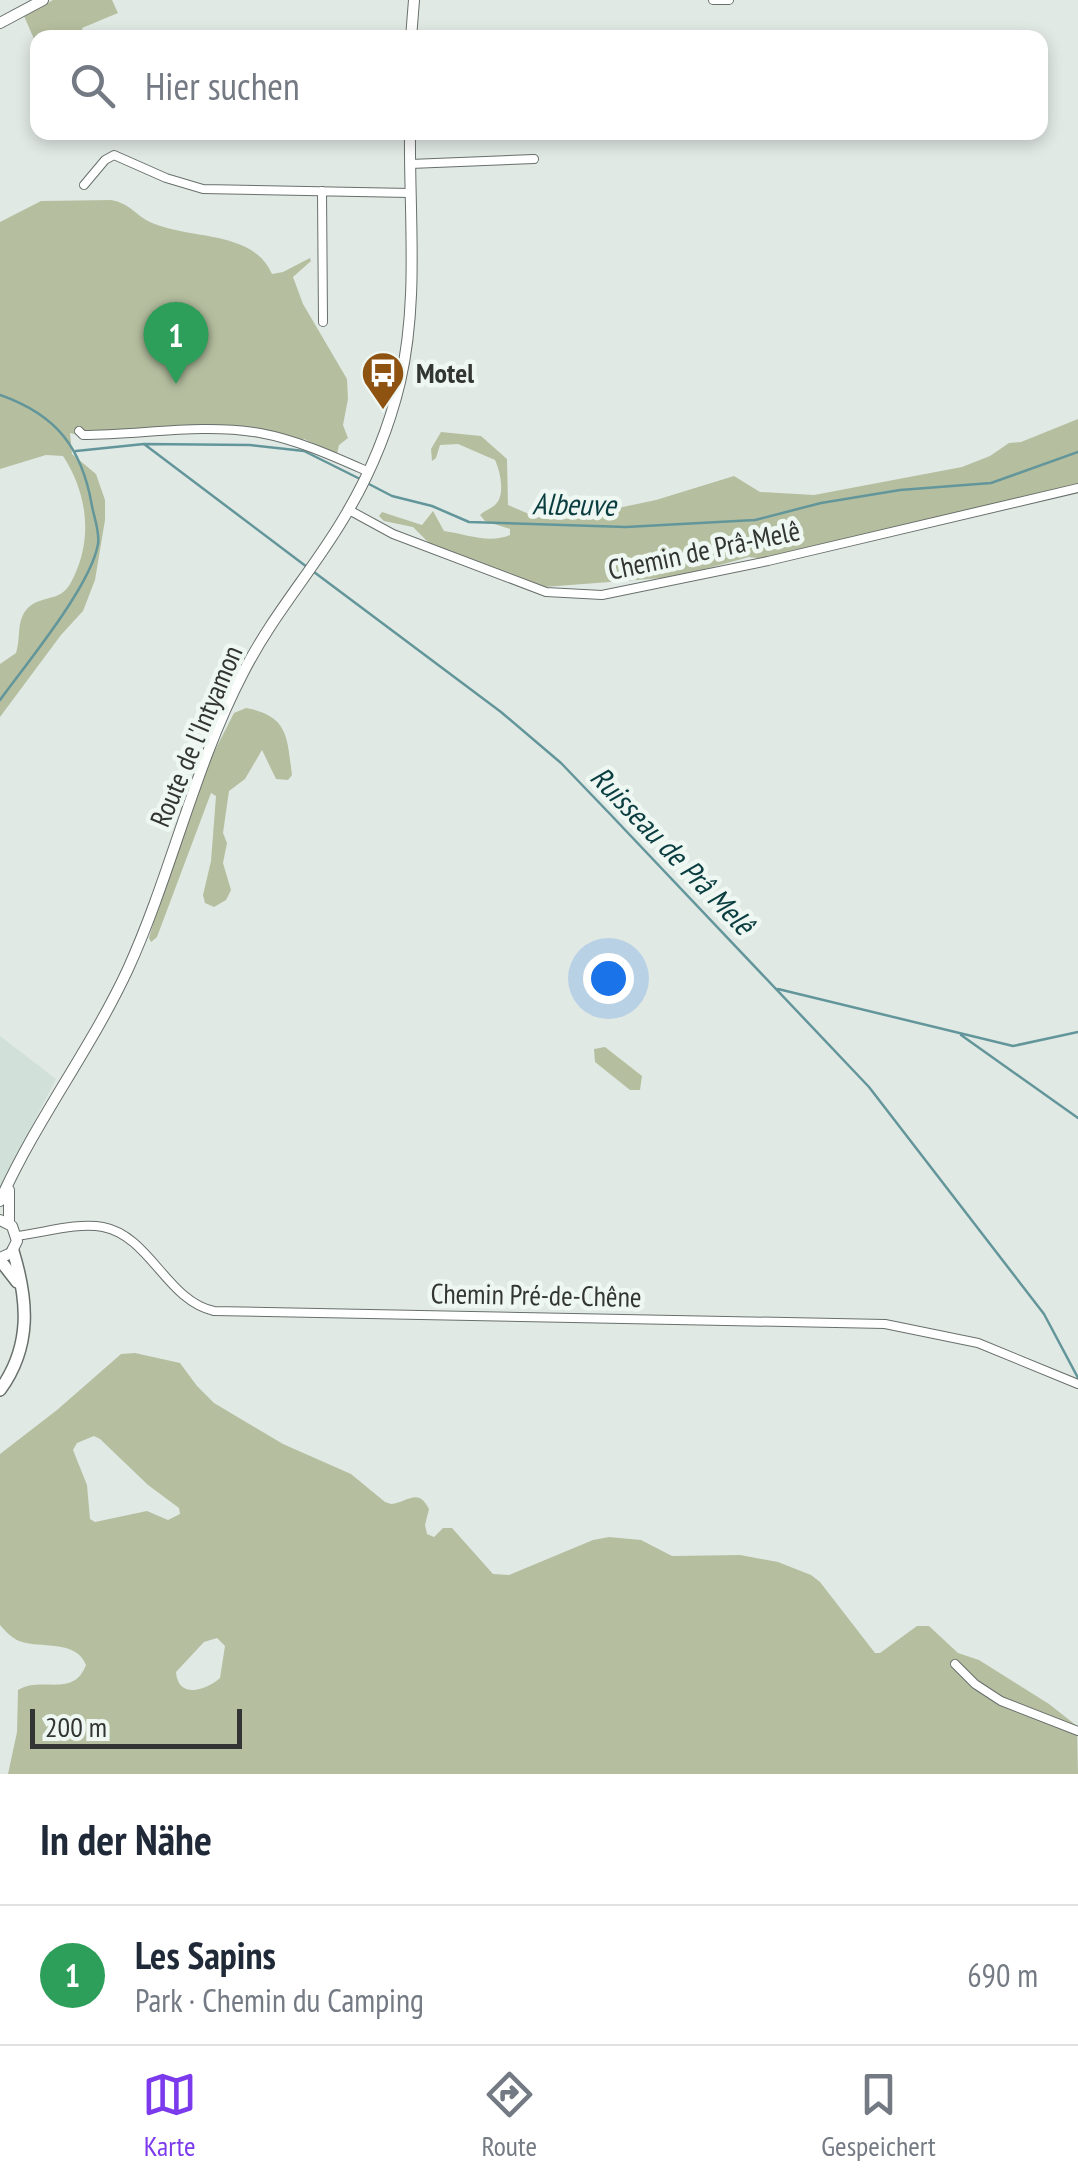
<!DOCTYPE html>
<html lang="de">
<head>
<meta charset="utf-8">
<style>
	body { margin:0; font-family:"PT Sans Narrow",sans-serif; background:#f2f2f3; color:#1f2937 }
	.scale { position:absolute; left:30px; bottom:25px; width:212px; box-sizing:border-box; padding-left:10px; border:5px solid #323533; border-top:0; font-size:28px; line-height:35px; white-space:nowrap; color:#323533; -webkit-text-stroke:8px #eef7f2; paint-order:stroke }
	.you { position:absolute; left:608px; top:978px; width:35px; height:35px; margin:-25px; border:8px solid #fff; border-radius:50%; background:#1a73e8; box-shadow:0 0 0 15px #1a73e833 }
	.badge { display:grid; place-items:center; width:65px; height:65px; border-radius:50%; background:#7c3aed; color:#fff; font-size:32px; font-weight:700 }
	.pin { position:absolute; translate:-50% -82px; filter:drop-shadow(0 2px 5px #0008) }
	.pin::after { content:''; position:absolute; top:52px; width:35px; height:30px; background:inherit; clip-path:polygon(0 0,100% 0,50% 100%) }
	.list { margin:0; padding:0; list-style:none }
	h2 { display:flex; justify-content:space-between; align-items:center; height:130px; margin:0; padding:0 40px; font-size:42px }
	h2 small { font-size:32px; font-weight:400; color:#747a83 }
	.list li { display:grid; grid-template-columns:65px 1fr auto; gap:30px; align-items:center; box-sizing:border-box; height:140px; padding:0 40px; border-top:2px solid #e0e1e3 }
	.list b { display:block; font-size:38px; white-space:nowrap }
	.list p { margin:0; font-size:32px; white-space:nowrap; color:#747a83 }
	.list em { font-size:32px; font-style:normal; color:#747a83 }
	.icon { flex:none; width:55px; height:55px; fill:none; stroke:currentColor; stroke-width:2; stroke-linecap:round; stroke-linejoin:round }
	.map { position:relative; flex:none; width:1078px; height:1774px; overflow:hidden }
	.search { position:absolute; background:#fff; box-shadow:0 5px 15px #0003; left:30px; right:30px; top:30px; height:110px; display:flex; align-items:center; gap:25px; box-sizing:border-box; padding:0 35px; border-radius:20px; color:#747a83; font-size:38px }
	.sheet { height:270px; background:#fff }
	nav { display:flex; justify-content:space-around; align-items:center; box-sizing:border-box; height:140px; border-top:2px solid #e0e1e3; background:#fff; font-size:28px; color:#747a83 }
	nav a { display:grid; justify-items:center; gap:5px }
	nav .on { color:#7c3aed }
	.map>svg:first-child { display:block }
	.built { fill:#d1e0d8 }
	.green { fill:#b5bf9f; fill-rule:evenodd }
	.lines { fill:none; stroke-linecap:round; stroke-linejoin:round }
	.stream { stroke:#63969a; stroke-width:2.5 }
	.minor-casing { stroke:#68706c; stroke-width:10 }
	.major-casing { stroke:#68706c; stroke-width:12 }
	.highway-casing { stroke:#68706c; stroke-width:14 }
	.minor { stroke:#fff; stroke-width:8 }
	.major { stroke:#fff; stroke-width:10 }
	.highway { stroke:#fff; stroke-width:11 }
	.labels { text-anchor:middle; stroke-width:9; stroke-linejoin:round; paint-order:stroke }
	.poi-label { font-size:28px; font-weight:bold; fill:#323533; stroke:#eef7f2; text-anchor:start }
	.street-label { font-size:28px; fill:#323533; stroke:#eef7f2 }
	.water-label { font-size:30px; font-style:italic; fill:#0a3d40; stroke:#eef7f2 }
</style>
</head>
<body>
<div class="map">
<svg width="1078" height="1774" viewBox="0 0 1078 1774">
	<rect width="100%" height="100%" fill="#e1e9e5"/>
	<path class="built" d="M0,1036l56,43 -56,108z"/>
	<path class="green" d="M53,0h59l6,13 -36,15 2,9 -46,1 -1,8 -13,-30z
		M111,200c19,3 25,16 41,23 40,17 101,7 120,51l11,-2 27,-14 1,3 -18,16 10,27 44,75 1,20 -5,26 5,13 -9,7 -2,9 -33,-15 -8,6c-41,-9 -82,-15 -124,-14 -35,1 -68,12 -102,2l2,21 24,20 9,26v20l-10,60 -12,31 -22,24 -61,82v-53l16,-11c5,-14 0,-32 11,-44 10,-11 24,-9 35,-16 6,-4 10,-12 13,-19 18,-39 11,-83 -12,-118l-17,-1 -46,14v-247l41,-21z
		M1078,419v71l-50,5 -243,66 -36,-4 -73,20 -132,10 -113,-42 -18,-18 -29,-6 -5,-5 3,-4 40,13 11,-14 11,20c22,3 45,13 66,4v-6l-25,-8 -5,-6c4,-4 10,-6 15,-10 11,-10 5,-34 0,-45l-37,-16 -18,1 -4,13 -4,3 -1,-12 10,-17 40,4 26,23 1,46 28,12 25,3 95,-20 78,-24 26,16 54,3 148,-28 28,-11 19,-13 12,-1z
		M246,708c43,8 41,30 46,67l-4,5 -12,-1 -14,-29 -17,29 -16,12 -6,42 4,10 -4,20 8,27 -5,10 -12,7 -9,-4 -2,-8 8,-34 5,-65 -5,-3 -54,144 -6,5 -2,-4 6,-21 55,-157 24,-47z
		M605,1047l37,29 -2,14h-10l-35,-28 -1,-13z
		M135,1353l45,10 17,23 17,17 69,41 68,30 34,28 6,2c17,-2 27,-17 38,5l-4,16 2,9 7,3 9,-9h9l41,46 16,1 84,-35 16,-3 32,3 31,16 68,-1 38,7 33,13 9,7 55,71h5l37,-27h12l29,27 21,7 70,44 28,22 1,48h-1070l9,-42 1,-42c23,-15 55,9 68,-25 -10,-26 -46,-16 -67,-24 -7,-3 -14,-10 -19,-16v-171l57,-44 64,-56zM94,1436l6,3 48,46 31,23 1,6 -12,6 -21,-9 -52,11 -5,-3 -3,-34 -14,-35 4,-7zM217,1638l8,8 -5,32c-15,13 -42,21 -44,-6l28,-30z"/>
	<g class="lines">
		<path class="stream" d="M0,395c57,20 82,53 92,111 2,11 8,27 6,38 -7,42 -72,120 -98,156
			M144,444l163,123
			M76,451l68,-7 106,1 54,6 56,28
			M367,483l25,13 40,10 37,16 157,5 129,-7 66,-17 79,-13 91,-7 87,-31
			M314,572l187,140 60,51 49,51 259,273 175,227 34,64
			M778,989l235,57 65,-14
			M961,1035l117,83"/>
		<g class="minor-casing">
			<path id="minor" d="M713,0h16
				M410,164l124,-5
				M84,185l21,-25 9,-5 52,23 37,11 207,4
				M322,191l1,131
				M79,431l4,4c59,0 118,-12 177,-2 38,7 75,24 109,39
				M349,510l44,24 153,58 56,3 166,-34 310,-73
				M17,1236c26,-3 60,-14 86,-9 47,9 64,74 111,84l671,13 93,19 100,41
				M955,1664l20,20 26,17 77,30"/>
		</g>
		<g class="major-casing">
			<path id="major" d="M0,23l43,-23
				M411,38l3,-38
				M9,1190v34
				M0,1201c36,-81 91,-152 128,-232 44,-97 66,-202 115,-296 29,-57 67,-99 99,-152 27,-44 46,-89 58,-139 19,-81 9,-168 10,-250
				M0,1220l12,6 5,15 -6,12 -11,5"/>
		</g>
		<g class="highway-casing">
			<path id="highway" d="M0,1260l17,22
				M0,1390c32,-44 28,-90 13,-139"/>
		</g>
		<use href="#minor" class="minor"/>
		<use href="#major" class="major"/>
		<use href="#highway" class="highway"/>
	</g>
	<defs>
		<g id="bus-pin" transform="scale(2.25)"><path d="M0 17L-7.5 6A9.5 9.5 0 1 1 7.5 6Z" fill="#8e5211" stroke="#eef7f2"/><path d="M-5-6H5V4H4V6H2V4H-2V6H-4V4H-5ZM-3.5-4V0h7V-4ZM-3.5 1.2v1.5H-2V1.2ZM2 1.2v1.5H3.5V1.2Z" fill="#fff"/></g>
	</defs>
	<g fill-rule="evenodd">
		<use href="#bus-pin" x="383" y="373"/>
	</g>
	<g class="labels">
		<g class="poi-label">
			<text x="416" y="383">Motel</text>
		</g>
		<g class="street-label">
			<text transform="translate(704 550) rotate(-12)" y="10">Chemin de Prâ-Melê</text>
			<text transform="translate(196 736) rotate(-67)" y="10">Route de l'Intyamon</text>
			<text transform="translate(536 1295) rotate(1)" y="10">Chemin Pré-de-Chêne</text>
		</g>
		<g class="water-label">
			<text transform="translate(574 505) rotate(1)" y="10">Albeuve</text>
			<text transform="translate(672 851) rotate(46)" y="10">Ruisseau de Prâ Melê</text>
		</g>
	</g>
</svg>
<div class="scale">200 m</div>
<div class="you"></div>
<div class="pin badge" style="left:176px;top:384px;background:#2e9e5b">1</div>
<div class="search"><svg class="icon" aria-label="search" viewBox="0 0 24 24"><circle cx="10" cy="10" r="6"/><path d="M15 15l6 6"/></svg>Hier suchen</div>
</div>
<section class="sheet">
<h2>In der Nähe<small></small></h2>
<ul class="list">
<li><span class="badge" style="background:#2e9e5b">1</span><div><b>Les Sapins</b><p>Park · Chemin du Camping</p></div><em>690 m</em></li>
</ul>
</section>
<nav>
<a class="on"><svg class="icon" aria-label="map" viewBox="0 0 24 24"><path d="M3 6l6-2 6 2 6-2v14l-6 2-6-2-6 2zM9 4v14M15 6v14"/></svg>Karte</a>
<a><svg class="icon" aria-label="directions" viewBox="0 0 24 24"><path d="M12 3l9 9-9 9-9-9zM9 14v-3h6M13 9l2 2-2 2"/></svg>Route</a>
<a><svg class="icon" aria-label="saved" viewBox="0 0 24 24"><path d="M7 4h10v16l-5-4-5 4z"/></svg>Gespeichert</a>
</nav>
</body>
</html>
